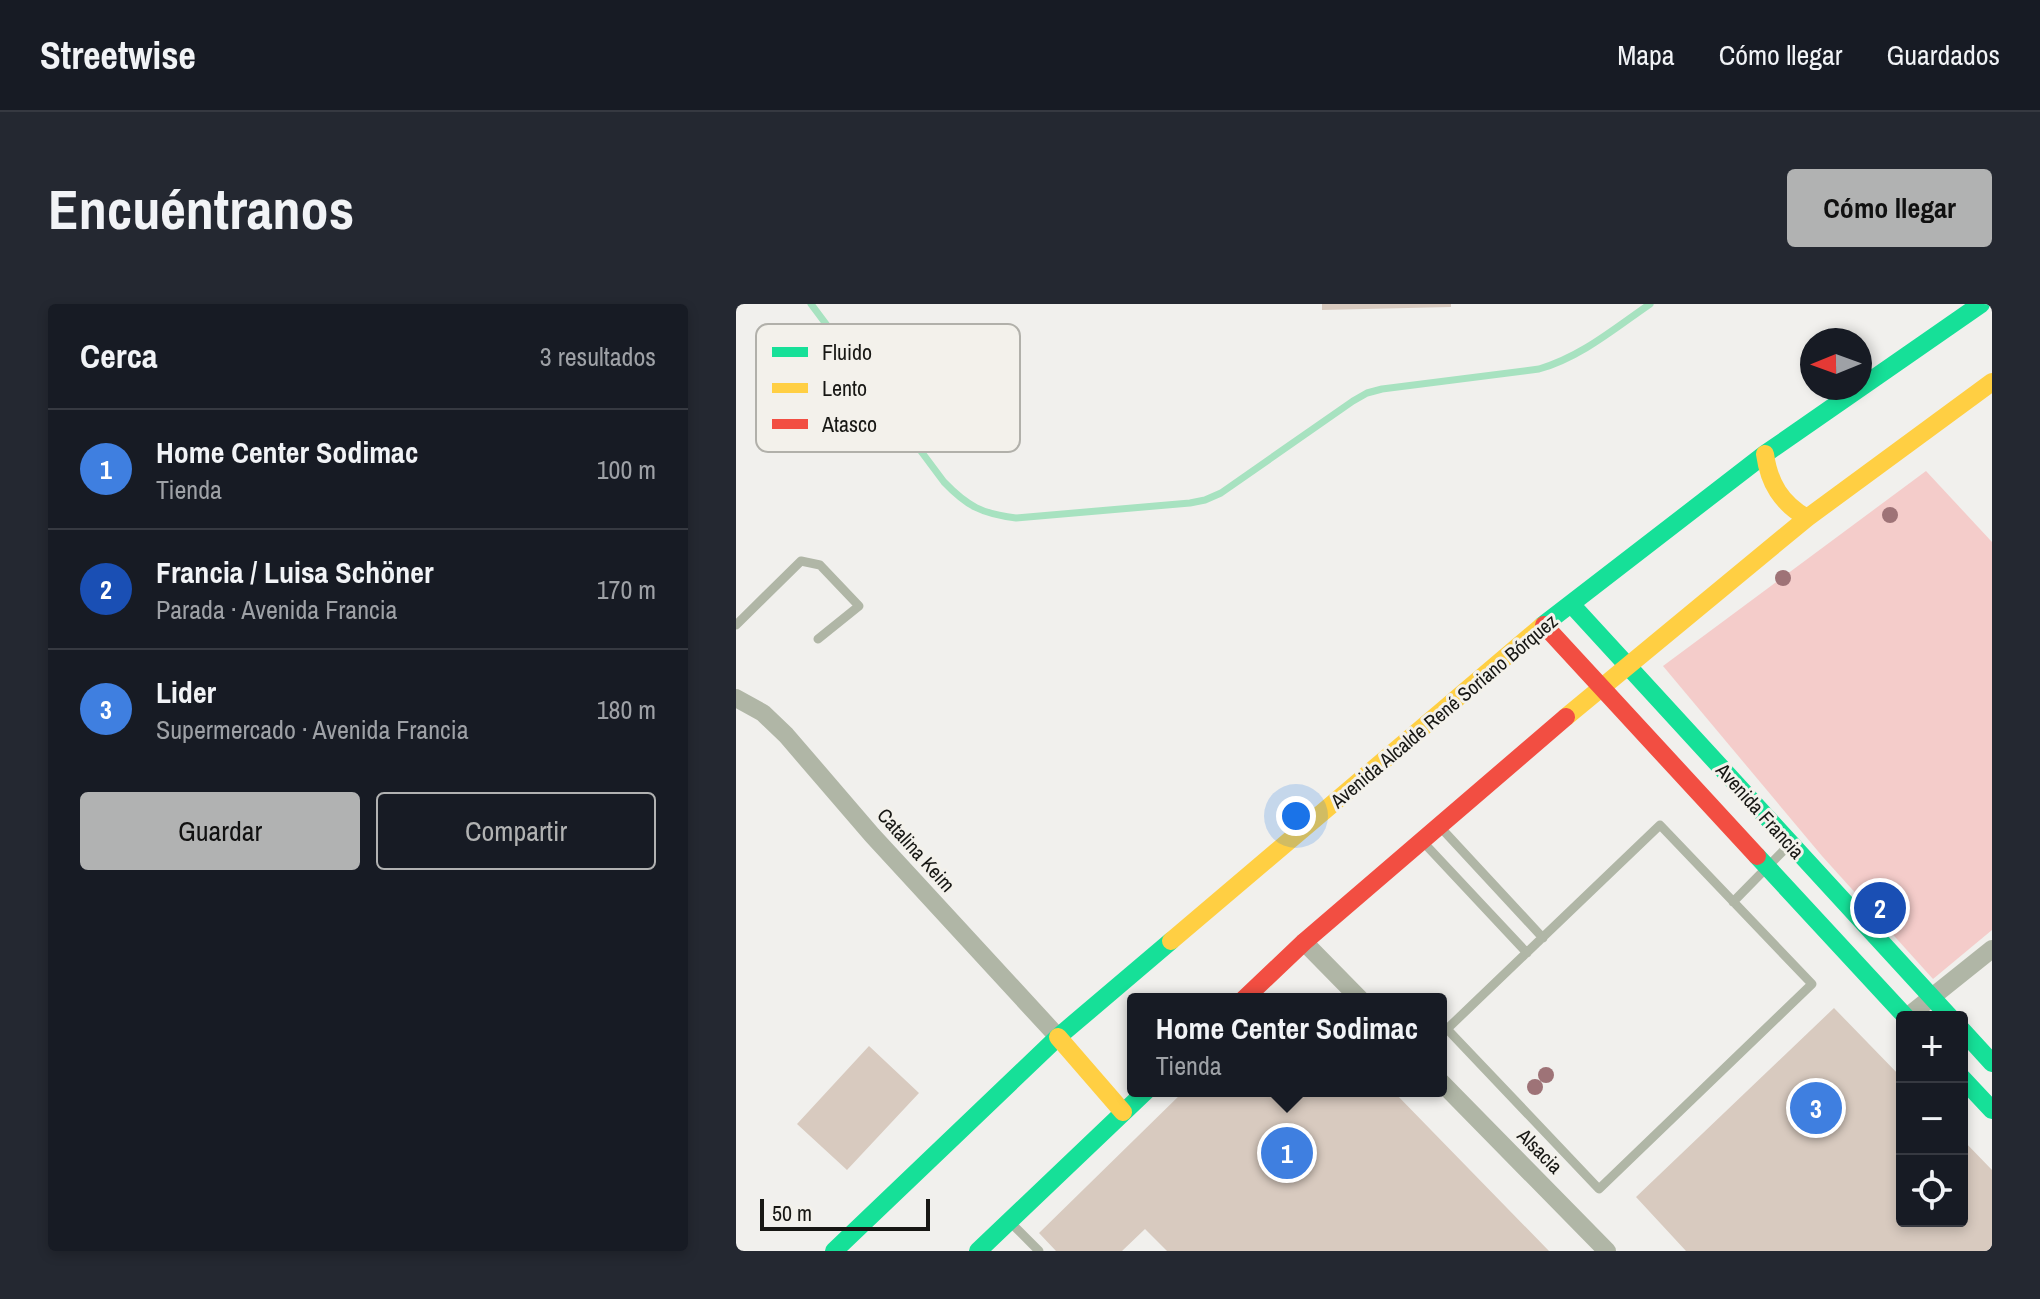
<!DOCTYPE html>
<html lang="es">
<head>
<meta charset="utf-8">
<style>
	body { margin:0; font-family:"Archivo Narrow",sans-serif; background:#242831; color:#f1f3f6 }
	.controls { position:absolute; right:24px; bottom:24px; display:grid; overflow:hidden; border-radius:8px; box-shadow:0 4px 12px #0003 }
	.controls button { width:72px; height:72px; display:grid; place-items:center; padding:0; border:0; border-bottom:2px solid #363941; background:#171b24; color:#f1f3f6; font:40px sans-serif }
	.compass { position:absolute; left:1064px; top:24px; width:72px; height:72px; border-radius:50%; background:#171b24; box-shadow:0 4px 12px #0003; rotate:269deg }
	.scale { position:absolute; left:24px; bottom:20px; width:170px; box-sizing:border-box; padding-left:8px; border:4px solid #171714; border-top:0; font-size:22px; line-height:28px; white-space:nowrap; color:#171714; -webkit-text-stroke:6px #f3f1eb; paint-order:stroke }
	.you { position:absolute; left:560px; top:512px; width:28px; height:28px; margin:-20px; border:6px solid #fff; border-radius:50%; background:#1a73e8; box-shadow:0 0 0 12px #1a73e833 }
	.badge { display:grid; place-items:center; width:52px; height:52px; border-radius:50%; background:#b1b2b2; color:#fff; font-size:26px; font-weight:700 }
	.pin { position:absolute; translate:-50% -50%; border:4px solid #fff; box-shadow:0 2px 8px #0006 }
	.popup { position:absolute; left:391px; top:689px; width:320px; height:104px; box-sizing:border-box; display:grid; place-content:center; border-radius:8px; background:#171b24; filter:drop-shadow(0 2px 6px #0005); font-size:26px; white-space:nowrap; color:#9ea1a6 }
	.popup b { font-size:30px; color:#f1f3f6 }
	.popup::after { content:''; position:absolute; left:50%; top:100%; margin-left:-16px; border:16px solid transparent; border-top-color:#171b24 }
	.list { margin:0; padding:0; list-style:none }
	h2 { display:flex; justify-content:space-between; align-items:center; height:104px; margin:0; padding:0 32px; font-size:34px }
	h2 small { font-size:26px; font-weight:400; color:#9ea1a6 }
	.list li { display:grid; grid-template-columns:52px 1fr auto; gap:24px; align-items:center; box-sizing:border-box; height:120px; padding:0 32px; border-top:2px solid #363941 }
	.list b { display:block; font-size:30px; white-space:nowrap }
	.list p { margin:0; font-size:26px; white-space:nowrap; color:#9ea1a6 }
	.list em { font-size:26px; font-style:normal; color:#9ea1a6 }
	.actions { display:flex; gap:16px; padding:24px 32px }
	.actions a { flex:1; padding:18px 0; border:2px solid #b1b2b2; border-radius:8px; text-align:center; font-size:28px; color:#b1b2b2 }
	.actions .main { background:#b1b2b2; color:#111 }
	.icon { flex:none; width:44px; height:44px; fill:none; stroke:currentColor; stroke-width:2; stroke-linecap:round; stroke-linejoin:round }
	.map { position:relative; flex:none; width:1256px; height:947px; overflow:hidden; border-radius:8px }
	header { display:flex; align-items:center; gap:48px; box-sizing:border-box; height:112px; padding:0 40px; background:#171b24; border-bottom:2px solid #363941 }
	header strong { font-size:38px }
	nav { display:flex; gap:44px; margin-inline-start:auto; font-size:28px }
	.intro { display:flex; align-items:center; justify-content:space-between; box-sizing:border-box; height:192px; padding:0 48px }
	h1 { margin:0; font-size:56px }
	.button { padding:20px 36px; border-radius:8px; background:#b1b2b2; color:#111; font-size:28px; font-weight:700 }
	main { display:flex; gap:48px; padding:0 48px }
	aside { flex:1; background:#171b24; border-radius:8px; box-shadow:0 4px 12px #0003 }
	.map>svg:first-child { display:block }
	.green { fill:#f4ccca }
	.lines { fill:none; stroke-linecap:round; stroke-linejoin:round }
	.stream { stroke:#a7e2c0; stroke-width:7 }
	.building { fill:#d8cabf }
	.lane { stroke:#b0b6a6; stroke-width:9 }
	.street { stroke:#b0b6a6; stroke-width:18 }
	.fast { stroke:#16e098; stroke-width:18 }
	.slow { stroke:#ffcf43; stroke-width:18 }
	.jam { stroke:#f24e42; stroke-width:18 }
	.tree { fill:#9e7377 }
	.labels { text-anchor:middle; stroke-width:6; stroke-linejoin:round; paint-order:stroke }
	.street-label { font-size:20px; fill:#171714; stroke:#f3f1eb }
	.key { fill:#f3f1eb; stroke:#b1b0aa; stroke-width:2 }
	.key-label { font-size:22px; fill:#171714 }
</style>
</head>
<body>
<header>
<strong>Streetwise</strong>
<nav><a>Mapa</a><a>Cómo llegar</a><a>Guardados</a></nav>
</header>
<div class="intro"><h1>Encuéntranos</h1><a class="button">Cómo llegar</a></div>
<main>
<aside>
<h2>Cerca<small>3 resultados</small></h2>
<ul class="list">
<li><span class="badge" style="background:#3f7fe0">1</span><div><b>Home Center Sodimac</b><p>Tienda</p></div><em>100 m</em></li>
<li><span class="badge" style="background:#1a4fb4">2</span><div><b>Francia / Luisa Schöner</b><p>Parada · Avenida Francia</p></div><em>170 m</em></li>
<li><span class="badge" style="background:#3f7fe0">3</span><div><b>Lider</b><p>Supermercado · Avenida Francia</p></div><em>180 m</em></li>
</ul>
<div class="actions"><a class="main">Guardar</a><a>Compartir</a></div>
</aside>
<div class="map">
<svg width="1256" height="947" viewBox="0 0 1256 947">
	<rect width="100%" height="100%" fill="#f1f0ed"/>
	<path class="green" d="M1190,167l66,71v388l-59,49 -111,-123 -159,-190z"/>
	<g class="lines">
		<path class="stream" d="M75,0l133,178c23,24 38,32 72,36l174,-15 15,-3 16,-7 132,-92 14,-8 15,-4 157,-20c42,-12 76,-41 111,-65"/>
	</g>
	<path class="building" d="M586,0h129v3l-129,3z
		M1098,704l68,70v143h60v-82l30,31v81h-306l-50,-54z
		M133,742l50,47 -72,77 -50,-46z
		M448,787h209l156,160h-382l-22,-22 -23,22h-66l-17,-18z"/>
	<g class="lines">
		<path class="lane" d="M0,321l65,-64 19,4 39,41 -41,33
			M924,521l152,159 -213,205 -152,-160z
			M706,525l101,109
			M688,539l103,110
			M997,598l55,-56
			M277,921l26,26"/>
		<path class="street" d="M0,394l27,15 23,22 86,100 186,202
			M568,638l56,57
			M1171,713l85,-68
			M705,778l166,169"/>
		<path class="fast" d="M835,300l379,413
			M806,322l223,-172 216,-150
			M1021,552l149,161
			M1226,726l30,33
			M1226,774l30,32
			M98,947l224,-214 113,-96
			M242,947l168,-160"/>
		<path class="slow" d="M1029,150c4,29 16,49 42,64
			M830,413l241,-199 185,-136
			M435,637l371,-315
			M322,733l65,75"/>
		<path class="jam" d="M808,321l213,231
			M508,695l60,-57 262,-225"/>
	</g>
	<g class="tree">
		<circle cx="1154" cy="211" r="8"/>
		<circle cx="1047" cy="274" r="8"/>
		<circle cx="810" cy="771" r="8"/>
		<circle cx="799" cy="783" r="8"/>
	</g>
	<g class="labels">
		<g class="street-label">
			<text transform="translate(708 407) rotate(-40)" y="7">Avenida Alcalde René Soriano Bórquez</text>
			<text transform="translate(1024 507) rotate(48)" y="7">Avenida Francia</text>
			<text transform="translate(180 546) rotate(48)" y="7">Catalina Keim</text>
			<text transform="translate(804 847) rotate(45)" y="7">Alsacia</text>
		</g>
	</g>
	<rect x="20" y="20" width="264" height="128" rx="12" class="key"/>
	<rect x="36" y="43" width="36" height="10" fill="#16e098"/>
	<rect x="36" y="79" width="36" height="10" fill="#ffcf43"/>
	<rect x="36" y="115" width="36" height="10" fill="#f24e42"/>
	<g class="key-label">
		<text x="86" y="56">Fluido</text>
		<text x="86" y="92">Lento</text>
		<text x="86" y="128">Atasco</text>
	</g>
</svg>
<div class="controls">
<button>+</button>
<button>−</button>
<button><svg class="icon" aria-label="locate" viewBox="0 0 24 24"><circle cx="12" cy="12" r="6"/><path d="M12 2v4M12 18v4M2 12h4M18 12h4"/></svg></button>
</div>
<svg class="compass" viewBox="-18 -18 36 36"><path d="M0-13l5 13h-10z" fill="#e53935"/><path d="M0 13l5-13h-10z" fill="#9ea1a6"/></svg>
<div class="scale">50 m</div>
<div class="you"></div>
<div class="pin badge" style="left:551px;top:849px;background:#3f7fe0">1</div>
<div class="popup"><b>Home Center Sodimac</b>Tienda</div>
<div class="pin badge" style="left:1144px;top:604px;background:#1a4fb4">2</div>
<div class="pin badge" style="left:1080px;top:804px;background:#3f7fe0">3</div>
</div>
</main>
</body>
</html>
